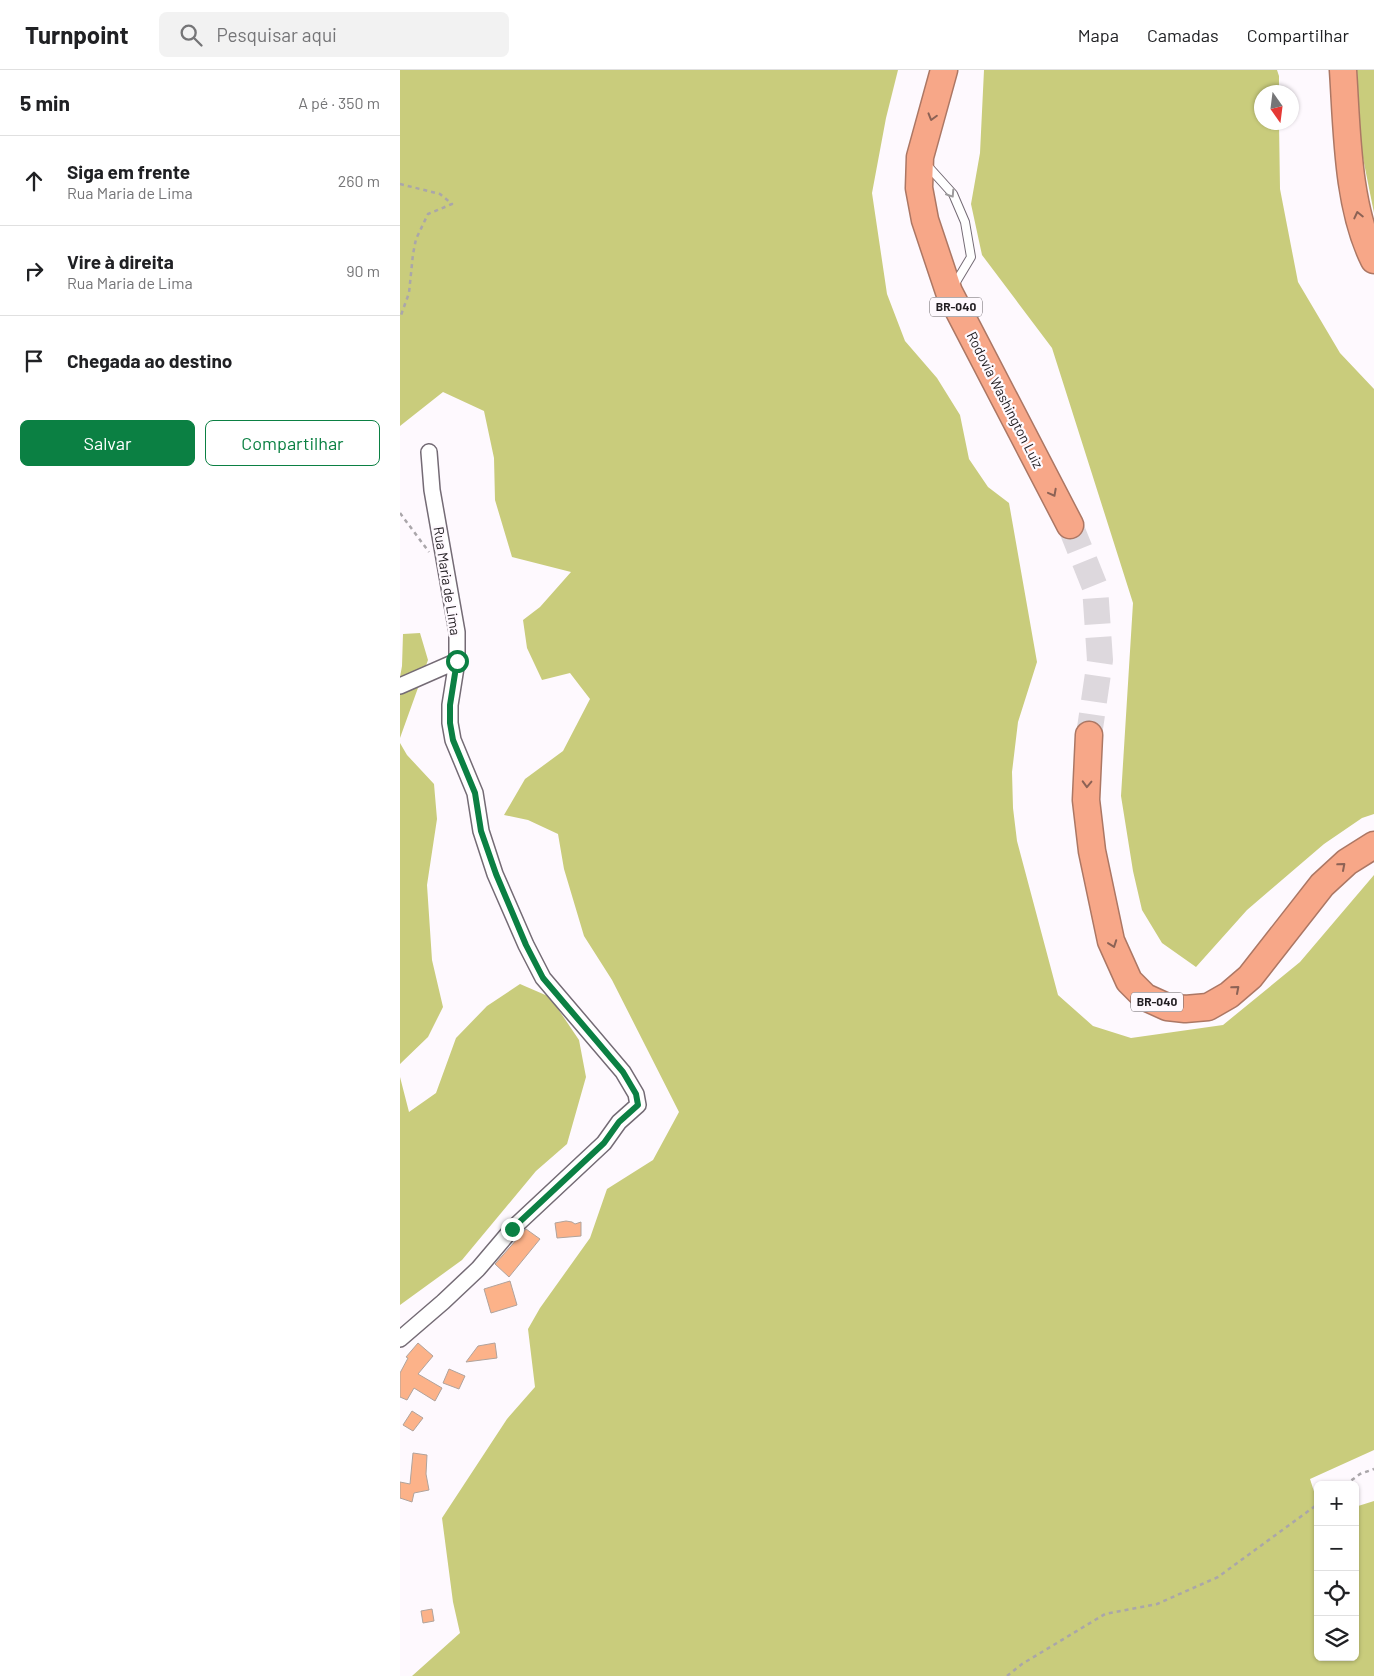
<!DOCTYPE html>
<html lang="pt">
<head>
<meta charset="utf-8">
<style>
	body { margin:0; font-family:Barlow,sans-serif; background:#f2f2f2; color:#202124 }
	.controls { position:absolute; right:15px; bottom:15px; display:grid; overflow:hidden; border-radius:8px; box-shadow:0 1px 4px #0004 }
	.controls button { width:45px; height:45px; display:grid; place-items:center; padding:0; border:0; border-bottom:1px solid #e0e0e0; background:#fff; color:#202124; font:25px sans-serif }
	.compass { position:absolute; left:854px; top:15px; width:45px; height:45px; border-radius:50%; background:#fff; box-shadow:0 1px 4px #0004; rotate:166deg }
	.stop { position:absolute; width:15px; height:15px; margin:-11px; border:4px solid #0b8043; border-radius:50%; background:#fff }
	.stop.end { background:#0b8043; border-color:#fff; box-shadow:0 1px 5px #0008 }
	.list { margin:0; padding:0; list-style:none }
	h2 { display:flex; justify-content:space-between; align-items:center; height:65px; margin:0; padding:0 20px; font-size:21px }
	h2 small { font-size:16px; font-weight:400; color:#757577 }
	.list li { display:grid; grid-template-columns:32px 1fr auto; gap:15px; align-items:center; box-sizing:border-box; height:90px; padding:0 20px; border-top:1px solid #e0e0e0 }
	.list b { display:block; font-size:19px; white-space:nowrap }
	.list p { margin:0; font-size:16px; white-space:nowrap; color:#757577 }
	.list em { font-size:16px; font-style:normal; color:#757577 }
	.actions { display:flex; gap:10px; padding:15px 20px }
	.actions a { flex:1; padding:11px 0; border:1px solid #0b8043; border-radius:8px; text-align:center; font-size:18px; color:#0b8043 }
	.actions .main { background:#0b8043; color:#fff }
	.icon { flex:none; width:28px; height:28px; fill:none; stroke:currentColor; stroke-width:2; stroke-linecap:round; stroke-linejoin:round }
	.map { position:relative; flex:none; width:974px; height:1606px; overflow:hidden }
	header { display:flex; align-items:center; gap:30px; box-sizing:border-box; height:70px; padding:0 25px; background:#fff; border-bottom:1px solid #e0e0e0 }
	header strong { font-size:24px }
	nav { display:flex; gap:28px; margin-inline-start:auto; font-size:18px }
	.search { width:350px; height:45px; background:#f2f2f2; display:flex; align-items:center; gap:12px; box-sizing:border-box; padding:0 18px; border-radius:8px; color:#757577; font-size:19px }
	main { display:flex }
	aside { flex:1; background:#fff }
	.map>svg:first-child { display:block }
	.forest { fill:#c9cc7c }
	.building { fill:#fcb289; stroke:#b0a39c }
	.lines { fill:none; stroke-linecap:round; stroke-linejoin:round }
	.motorway-tunnel { stroke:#ddd8dd; stroke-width:26; stroke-dasharray:26 13; stroke-linecap:butt }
	.service-casing { stroke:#746b75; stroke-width:10 }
	.minor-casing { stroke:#746b75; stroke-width:18 }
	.motorway-casing { stroke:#ac7764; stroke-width:29 }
	.path { stroke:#aaa6aa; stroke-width:2.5; stroke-dasharray:4 4; stroke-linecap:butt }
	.service { stroke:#fff; stroke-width:8 }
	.minor { stroke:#fff; stroke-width:15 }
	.motorway { stroke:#f7a788; stroke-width:26 }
	.oneway { stroke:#8c6255 }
	.oneway2 { stroke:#9c9a9c }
	.route { stroke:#0b8043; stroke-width:6 }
	.labels { text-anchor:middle; stroke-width:4.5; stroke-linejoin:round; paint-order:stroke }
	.shield { fill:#fef9fe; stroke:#646064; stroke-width:1 }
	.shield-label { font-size:12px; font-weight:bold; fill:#221e22 }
	.street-label { font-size:14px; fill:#221e22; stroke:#fef9fe }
</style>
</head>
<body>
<header>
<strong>Turnpoint</strong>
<div class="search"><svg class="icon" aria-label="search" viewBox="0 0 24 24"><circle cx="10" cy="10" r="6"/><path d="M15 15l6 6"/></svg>Pesquisar aqui</div>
<nav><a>Mapa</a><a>Camadas</a><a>Compartilhar</a></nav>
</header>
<main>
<aside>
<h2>5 min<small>A pé · 350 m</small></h2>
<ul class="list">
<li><svg class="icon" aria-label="ahead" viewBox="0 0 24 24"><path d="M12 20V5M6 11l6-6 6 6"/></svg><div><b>Siga em frente</b><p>Rua Maria de Lima</p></div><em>260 m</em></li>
<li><svg class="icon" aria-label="right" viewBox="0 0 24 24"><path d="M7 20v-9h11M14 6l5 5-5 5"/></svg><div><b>Vire à direita</b><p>Rua Maria de Lima</p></div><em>90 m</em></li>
<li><svg class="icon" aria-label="arrive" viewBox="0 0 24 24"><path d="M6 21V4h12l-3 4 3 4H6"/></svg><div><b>Chegada ao destino</b></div></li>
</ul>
<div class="actions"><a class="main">Salvar</a><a>Compartilhar</a></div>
</aside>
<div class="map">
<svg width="974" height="1606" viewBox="0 0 974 1606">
	<rect width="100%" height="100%" fill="#fef9fe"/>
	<path class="forest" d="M0,0h498l-12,48 -14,75 15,101 18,47 32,37 23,37 9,44 19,28 21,16 28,159 -19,60 -6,50 1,36 4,33 41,154 35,31 38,12 92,-13 77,-63 74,-87v575l-64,29 8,25v153h37v-150l19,-6v175h-962l48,-43 -7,-31 -11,-84 65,-99 28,-32 -7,-58 12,-21 50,-70 17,-49 46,-29 26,-48 -67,-132 -28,-44 -20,-67 -6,-35 -30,-14 -24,-5 21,-36 38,-28 27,-52 -20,-26 -28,7 -15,-32 -4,-28 17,-13 31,-35 -59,-15 -17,-57 -1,-42 -10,-47 -41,-19 -43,34z
		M584,0h293l2,6v16h-17v30l17,1 1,66 18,93 42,71 34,36v425l-12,4 -38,26 -77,66 -51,57 -34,-24 -20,-33 -9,-39 -12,-75 12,-193 -81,-255 -70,-93 -11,-51 9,-51z
		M957,0h17v143l-13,-65z
		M20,563l8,27 -28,78v-61l2,-11 1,-32z
		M0,673l7,12 27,29 3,35 -10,66 5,75 11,47 -15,30 -28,27z
		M120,914l30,13 29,43 7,37 -19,67 -31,27 -74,89 -62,45v-228l9,35 27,-19 20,-55 31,-32z"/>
	<path class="building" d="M166,1151l6,1 3,2 6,-2v14l-24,2 -2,-15z
		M126,1159l14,10 -31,38 -14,-13z
		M110,1211l7,24 -26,8 -7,-24z
		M18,1273l15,13 -15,18 24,14 -7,13 -21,-13 -7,12 -7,-3v-24l8,-15 -2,-1z
		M95,1273l2,15 -31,4 12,-16z
		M49,1299l16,7 -6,13 -16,-6z
		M12,1341l11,7 -10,13 -10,-6z
		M13,1383l14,2 -1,19 3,16 -15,3 -2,9 -12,-4v-16l10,2z
		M32,1539l2,12 -11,2 -2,-12z"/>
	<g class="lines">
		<path class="motorway-tunnel" d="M670,455l25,62 5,73 -11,75"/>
		<g class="service-casing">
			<path id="service" d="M526,94l27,30 12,28 6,35 -18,30"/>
		</g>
		<g class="minor-casing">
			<path id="minor" d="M0,616l57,-25
				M0,1269l43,-37 35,-33 34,-40 92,-86 15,-21 19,-17 -2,-11 -13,-22 -80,-94 -17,-33 -31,-71 -14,-43 -6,-38 -22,-53 -3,-17v-18l7,-44v-29l-25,-142 -3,-38"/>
		</g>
		<g class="motorway-casing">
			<path id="motorway" d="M544,0l-24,87 -1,31 6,32 24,72 121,233
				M943,0c4,60 4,136 31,190
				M689,665l-3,65 6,51 19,90 18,40 16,16 22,10 18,2 23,-2 21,-12 21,-18 72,-92 25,-23 27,-17"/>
		</g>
		<path class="path" d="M0,114l40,10 12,10 -24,10 -12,25 -3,15 -4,39 -9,25
			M0,443l29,39
			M945,1415l15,-11 14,-5
			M607,1606l15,-12 83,-50 52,-10 61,-27 100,-73"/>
		<use href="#service" class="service"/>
		<use href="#minor" class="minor"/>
		<use href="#motorway" class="motorway"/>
	</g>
	<defs><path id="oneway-chevron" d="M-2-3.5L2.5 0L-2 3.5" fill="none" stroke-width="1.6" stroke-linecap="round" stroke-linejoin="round" transform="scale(1.25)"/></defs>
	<g class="oneway">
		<use href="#oneway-chevron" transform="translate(532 47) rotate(106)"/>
		<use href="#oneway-chevron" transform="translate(958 145) rotate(-103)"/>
		<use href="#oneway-chevron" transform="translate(653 423) rotate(62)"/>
		<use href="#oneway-chevron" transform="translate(687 714) rotate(92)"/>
		<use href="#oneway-chevron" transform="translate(942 796) rotate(-41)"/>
		<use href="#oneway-chevron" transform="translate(713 874) rotate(70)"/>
		<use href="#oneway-chevron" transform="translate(836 919) rotate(-41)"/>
	</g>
	<use class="oneway2" href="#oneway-chevron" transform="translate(551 124) rotate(57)"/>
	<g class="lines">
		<path class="route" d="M57,591l-7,44v18l3,17 22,53 6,38 15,43 30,71 17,33 80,94 13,22 2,11 -19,17 -15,21 -92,86"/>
	</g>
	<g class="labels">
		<g class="shield">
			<rect x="530" y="227.5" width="52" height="19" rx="4"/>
			<rect x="731" y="922.5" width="52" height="19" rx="4"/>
		</g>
		<g class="shield-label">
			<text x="556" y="241">BR-040</text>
			<text x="757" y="936">BR-040</text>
		</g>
		<g class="street-label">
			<text transform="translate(605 330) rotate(63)" y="5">Rodovia Washington Luiz</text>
			<text transform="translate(47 511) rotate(81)" y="5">Rua Maria de Lima</text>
		</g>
	</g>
</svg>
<div class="controls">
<button>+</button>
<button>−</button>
<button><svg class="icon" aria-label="locate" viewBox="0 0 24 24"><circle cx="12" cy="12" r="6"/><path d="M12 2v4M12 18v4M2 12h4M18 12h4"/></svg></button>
<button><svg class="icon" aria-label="layers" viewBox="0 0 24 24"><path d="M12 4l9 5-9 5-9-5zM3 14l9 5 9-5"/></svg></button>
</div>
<svg class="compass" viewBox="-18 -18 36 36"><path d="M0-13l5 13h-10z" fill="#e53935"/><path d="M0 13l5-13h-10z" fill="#757577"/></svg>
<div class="stop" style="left:57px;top:591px"></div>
<div class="stop end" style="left:112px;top:1159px"></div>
</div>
</main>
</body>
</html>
